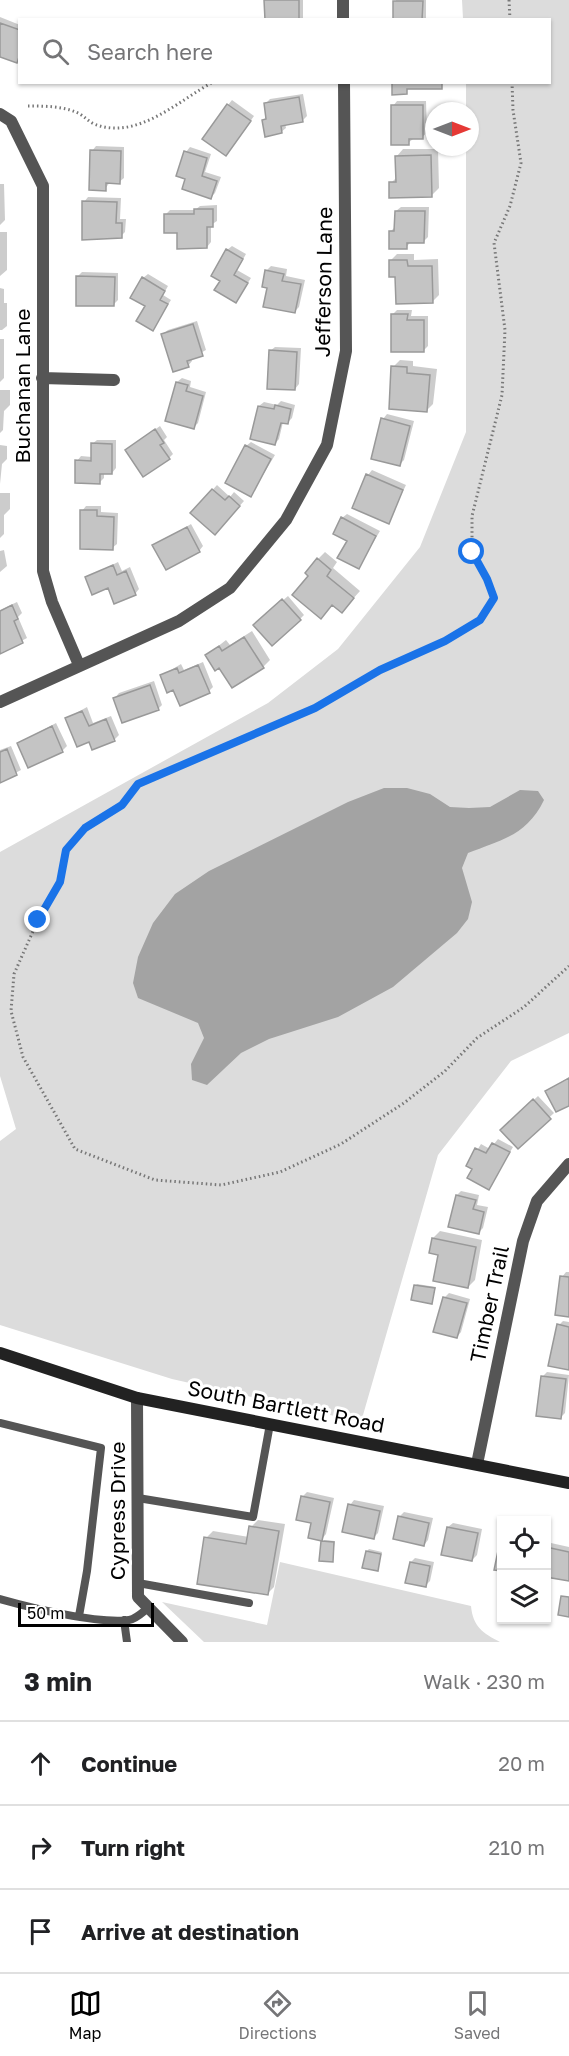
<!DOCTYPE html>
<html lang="en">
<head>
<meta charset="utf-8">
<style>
	body { margin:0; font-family:"Golos Text",sans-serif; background:#f6f6f6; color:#202124 }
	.controls { position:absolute; right:18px; bottom:18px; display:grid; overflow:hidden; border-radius:0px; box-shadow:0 2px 4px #0004 }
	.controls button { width:54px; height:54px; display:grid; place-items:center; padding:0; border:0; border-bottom:2px solid #e0e0e0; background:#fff; color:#202124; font:30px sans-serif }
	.compass { position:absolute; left:425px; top:102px; width:54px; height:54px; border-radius:50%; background:#fff; box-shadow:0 2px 4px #0004; rotate:90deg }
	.scale { position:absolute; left:18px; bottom:15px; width:136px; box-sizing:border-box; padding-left:6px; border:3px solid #000; border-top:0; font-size:16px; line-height:21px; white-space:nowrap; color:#000; -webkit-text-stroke:4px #fff; paint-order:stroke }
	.stop { position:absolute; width:18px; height:18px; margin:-14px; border:4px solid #1a73e8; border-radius:50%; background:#fff }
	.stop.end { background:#1a73e8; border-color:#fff; box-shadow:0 2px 6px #0008 }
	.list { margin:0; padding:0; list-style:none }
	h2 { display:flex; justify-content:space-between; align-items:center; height:78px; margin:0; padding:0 24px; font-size:26px }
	h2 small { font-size:20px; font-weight:400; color:#757577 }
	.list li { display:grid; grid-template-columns:39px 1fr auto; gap:18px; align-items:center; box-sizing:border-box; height:84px; padding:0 24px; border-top:2px solid #e0e0e0 }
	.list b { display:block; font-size:22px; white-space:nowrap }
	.list em { font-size:20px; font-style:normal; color:#757577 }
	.icon { flex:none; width:33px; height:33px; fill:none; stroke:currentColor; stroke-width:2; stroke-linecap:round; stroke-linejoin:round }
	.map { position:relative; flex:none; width:569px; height:1642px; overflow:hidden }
	.search { position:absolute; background:#fff; box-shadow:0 2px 4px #0004; left:18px; right:18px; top:18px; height:66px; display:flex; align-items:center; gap:15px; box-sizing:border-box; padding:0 21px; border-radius:0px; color:#757577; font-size:22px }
	.sheet { height:330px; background:#fff }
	nav { display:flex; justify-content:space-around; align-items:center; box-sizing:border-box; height:84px; border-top:2px solid #e0e0e0; background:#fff; font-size:16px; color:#757577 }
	nav a { display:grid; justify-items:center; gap:3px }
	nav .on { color:#000 }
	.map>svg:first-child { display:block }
	.green { fill:#dcdcdc }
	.water { fill:#a3a3a3 }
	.shadow { fill:#0003 }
	.building { fill:#c4c4c4; stroke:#999; stroke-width:1.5 }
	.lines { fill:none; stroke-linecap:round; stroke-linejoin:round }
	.path { stroke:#777; stroke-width:3; stroke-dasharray:1.5 3; stroke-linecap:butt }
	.service { stroke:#555; stroke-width:8 }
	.minor { stroke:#555; stroke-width:12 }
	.secondary { stroke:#222; stroke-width:12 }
	.route { stroke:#1a73e8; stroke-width:8 }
	.labels { text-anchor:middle; stroke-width:6; stroke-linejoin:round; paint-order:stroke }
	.street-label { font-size:21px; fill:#000; stroke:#fff }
</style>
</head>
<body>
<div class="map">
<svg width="569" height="1642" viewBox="0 0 569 1642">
	<rect width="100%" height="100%" fill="#fff"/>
	<path class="green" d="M462,0h107v1033l-58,28 -73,94 -77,267 -189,-43 -172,-54v-184l16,-12 -16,-53v-224l268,-149 70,-54 82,-102 46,-115v-285h4v-36h-4v-28l84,-1v-62l-87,-1z
		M280,1562l191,44c2,21 12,27 29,36h-296l-42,-40 105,23z"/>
	<path class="water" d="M384,788h23l23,6 20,13 19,1 21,-1 30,-17 18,1 6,9c-17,35 -42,40 -76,53l-6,15 10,34 -4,17 -11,14 -64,54 -55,30 -69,22 -28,14 -34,32 -15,-5 -1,-16 13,-26 -6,-15 -60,-25 -5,-15 5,-26 15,-34 22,-29 34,-23 139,-69z"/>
	<path class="shadow" d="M266,0h37v20h-19z
		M396,0h30v18l11,2h-43z
		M0,17l20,8v33l-4,3 -16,-6z
		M303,94l4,22 -5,5 -17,2 1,5 -5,4 -17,-12 4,-3 -3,-13 5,-5z
		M232,100l22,16 -24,34 -2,-45z
		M397,101h29l1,32 -5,4 -9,2 -5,4 -15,-37z
		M96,146l28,1v31l-5,4h-9l-5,7 -13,-38z
		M190,147l21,7 -6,18 16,5 -6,16 -4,4 -24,-19 -1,-26z
		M403,149h35l1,39 -7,7 -41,-12 6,-6v-21z
		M0,184h4l1,36 -5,5z
		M88,197l33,1 -1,21h6l-1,13 -4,4 -37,-34z
		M217,205v16l-6,4v17l-4,5 -29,-15 -13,-17 5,-5h25l5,-4z
		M401,207h28l-1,30 -4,4h-13l-5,7 -16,-16 5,-5 1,-16z
		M0,232h7v38l-7,6z
		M232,246l14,8 -9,16 14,8 -15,23 -14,-21 5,-30z
		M397,254h17v6l24,-1 1,36 -7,7 -35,-27 -7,-14z
		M271,266l16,3 -1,7 19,4 -6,27 -5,5 -25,-25 -2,-17z
		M82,272l36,1v27l-5,5 -35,-29z
		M148,274l20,12 -5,9 8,5 -19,29 -9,-51z
		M0,288l4,1v14h3v23l-5,4h-2z
		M397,310h15l-1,6h17v30l-5,5 -30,-37z
		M197,321l9,29 -15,8 1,3 -4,5 -25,-32 5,-4z
		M0,339h4v39l-4,4z
		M275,347l26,1 -2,36 -4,5 -25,-38z
		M400,360l13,1v5l24,3 -4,35 -7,7 -33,-44z
		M182,378l9,3 -1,6 16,5 -8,31 -4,4 -17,-45z
		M0,390h10v15l-6,6 -1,19 -3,3z
		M281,401l14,4 -3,13 -5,5 -4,-1 -4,17 -4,5 -16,-38 5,-4 13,3z
		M387,414l27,7 -10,39 -5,5 -16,-46z
		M160,426l7,11 -3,3 9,14 -4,4 -43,-8z
		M97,440h19v28l-4,5h-8v5l-4,4 -23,-21 4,-5 11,1v-13z
		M251,442l24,13 -24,40 -5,-49z
		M0,445l7,1v13l-5,5 -2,20z
		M372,470l34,15 -18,37 -20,-47z
		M217,485l13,12 4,-5 10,9 -25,28 -27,-16z
		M0,493h10v16l-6,6v19l-4,4z
		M86,506h15v6l17,1 -1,31 -5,4 -30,-37z
		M347,514l33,17 -22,37 -16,-50z
		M191,524l12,22 -4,5 -45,-5z
		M4,550l3,16 -7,6v-21z
		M325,552l12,10 -4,6 27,23 -18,20 -32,-35 8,-17z
		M118,562l4,9 8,-4 9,22 -4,5 -49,-16z
		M288,596l16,19 -4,4 -40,1z
		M17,602l5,11 -4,4 9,21 -27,14v-42z
		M252,631l18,29 -7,7 -43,-1 -13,-11 19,-15 4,5z
		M203,662l10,25 -4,4 -35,-3 -13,-12 20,-12 3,6z
		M154,681l8,24 -4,4 -43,-11 4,-5z
		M87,707l6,16 18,-7 8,19 -5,5h-24l-23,-22z
		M56,723l11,23 -5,5 -43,-8z
		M11,746l10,24 -21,11v-31z
		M569,1077v27l-22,-13z
		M538,1096l16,17 -36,34 -16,-17z
		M498,1139l15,8 -24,41 -15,-19 -6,-4 13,-21 9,5z
		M461,1191l18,4 -2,10 11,2 -5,21 -5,5 -21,-38z
		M440,1231l42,9 -7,40 -7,7 -28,-33 -7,-16z
		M566,1272h3v44l-7,-39z
		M417,1284l19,3 -5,15 -16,-16z
		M449,1293l21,6 -9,33 -4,5 -13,-39z
		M563,1321l6,1v47l-10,-44z
		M547,1372l22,3 -4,38 -4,4 -19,-40z
		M307,1492l27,6 -8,36 -4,5 -20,-42z
		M354,1500l30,6 -6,27 -4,4 -24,-32z
		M404,1512l29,6 -5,22 -4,5 -25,-28z
		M258,1520l27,4 -11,63 -7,7 -61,-56 7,-7 36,6 2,-10z
		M453,1523l29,6 -5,26 -5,5 -24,-33z
		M324,1540l11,1 -3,19 -10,-18z
		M551,1543l18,4v33l-23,-33z
		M369,1549l13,3 -5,18 -10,-19z
		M415,1558l19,4 -4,19 -4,4 -15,-23z"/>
	<path class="building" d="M264,0h35v20h-34z
		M393,1h30l-1,19h-29z
		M0,23l20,7v24l-3,9 -17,-6z
		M392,82h50v7h-35v5l-15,1z
		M299,97l4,25 -22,4 1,7 -17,4 -3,-17 4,-1 -2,-16z
		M227,104l24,17 -25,35 -24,-17z
		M391,105h32v34h-14v6h-18z
		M90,150l31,1 -1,33 -14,-1v8l-17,-1z
		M184,151l23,7 -5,18 15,5 -6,18 -29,-10 3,-10 -9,-3z
		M431,155l1,42 -43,1v-16h7l-1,-26z
		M82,201l35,1 -1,21h6v15l-40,2z
		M194,209h19v18h-6v21l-30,1v-16h-13v-19h30z
		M395,211h30l-1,32h-17v6h-18v-18h5z
		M226,249l17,10 -9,16 14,8 -12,20 -22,-13 6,-9 -9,-5z
		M389,260h18l1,6h24l1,37 -37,1 -1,-27h-6z
		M265,270l19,4 -2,7 19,3 -6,29 -32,-6 4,-19 -5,-1z
		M76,276l39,1 -1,29h-38z
		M142,277l23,14 -5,9 8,4 -15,27 -17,-10 9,-15 -15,-8z
		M391,314h17l-1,6h17v32h-33z
		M193,324l10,32 -16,5 2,6 -16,5 -12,-38z
		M269,350l28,2 -2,38 -28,-1z
		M391,366l16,1v6l23,2 -3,37 -38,-3z
		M176,382l12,3 -2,6 17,5 -9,33 -29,-8z
		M275,405l16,4 -3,15 -7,-1 -6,22 -25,-6 8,-33 16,3z
		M381,418l29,8 -10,40 -29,-7z
		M155,429l9,14 -4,2 10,14 -27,18 -18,-27z
		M91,443l21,1v30h-12v10l-25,-1v-23l16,1z
		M245,445l26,14 -20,38 -26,-14z
		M366,474l37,16 -14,34 -37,-16z
		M212,489l13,11 4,-4 11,10 -25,29 -25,-22z
		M80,510h17v6l17,1 -1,33 -33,-1z
		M341,517l35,19 -17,33 -22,-11 10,-17 -14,-7z
		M187,527l13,25 -34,18 -14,-25z
		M317,558l14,12 -4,6 27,22 -12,15 -10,-8 -11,14 -29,-24 16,-19 -3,-3z
		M113,565l4,10 9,-4 10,24 -22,9 -6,-16 -16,7 -7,-18z
		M282,599l19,21 -29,26 -19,-21z
		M12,605l6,14 -4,2 9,22 -23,11v-43z
		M244,637l20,31 -32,20 -13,-20 -4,3 -10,-16 14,-9 3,5z
		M198,665l12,28 -30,13 -7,-16 -6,3 -7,-18 17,-7 2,5z
		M150,685l9,25 -37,13 -9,-25z
		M82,711l7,15 17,-7 9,22 -23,9 -3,-8 -12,5 -12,-29z
		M52,726l11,26 -35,16 -11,-25z
		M7,749l10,26 -17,8v-31z
		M569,1078v28l-13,6 -11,-21z
		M533,1099l18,20 -33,30 -18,-19z
		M492,1143l18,9 -21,38 -22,-12 5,-9 -6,-3 9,-18 11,5z
		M456,1195l20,5 -3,9 11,3 -5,22 -31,-7z
		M432,1238l44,9 -8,41 -35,-7 5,-26 -9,-2z
		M560,1276l9,1v40l-14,-2z
		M414,1285l21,3 -3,16 -21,-4z
		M443,1297l24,6 -10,35 -24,-6z
		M557,1324l12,3v43l-21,-4z
		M541,1376l25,3 -5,40 -25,-3z
		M301,1496l29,6 -8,39 -14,-3 3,-15 -15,-3z
		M348,1504l32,7 -6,28 -32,-7z
		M398,1516l31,7 -5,23 -31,-7z
		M249,1526l30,5 -11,64 -71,-11 7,-47 42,7z
		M447,1527l31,6 -6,28 -31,-6z
		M321,1541l13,1 -1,20 -14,-1z
		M500,1541l2,1v29l-8,-1z
		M546,1547l23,5v29l-23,-4z
		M366,1551l15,3 -3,17 -16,-3z
		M410,1562l20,4 -4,21 -21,-4z
		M561,1596l8,1v20l-11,-2z"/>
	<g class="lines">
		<path class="path" d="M509,0l1,20
			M512,82l1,28 8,53 -11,43 -16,37 11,87 -3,65 -30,121v36l15,27 7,19 -14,22 -35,21 -65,29 -65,38 -177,76 -16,21 -37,23 -19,22 -6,32 -22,38 -24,54 -3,37 12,46 52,92 80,31 66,5 59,-13 61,-28 63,-41 41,-32 32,-33 47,-31 45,-41
			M28,106c16,0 35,0 50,7 6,3 10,8 16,11 43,17 84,-23 119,-42"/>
		<path class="service" d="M0,1423l101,25 -14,123 -8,45
			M138,1498l115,19 17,-93
			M138,1583l111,20
			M0,1599c32,9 97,25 129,21 7,-1 14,-8 19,-12
			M124,1620l3,22"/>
		<path class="minor" d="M343,0v20
			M0,114l11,7 32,65v385l9,31 27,63
			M42,378l72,2
			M0,702l179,-81 51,-33 56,-68 41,-75 19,-94 -2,-269
			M137,1398l1,199 44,45
			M477,1464l46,-223 14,-40 32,-37"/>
		<path class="secondary" d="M0,1353l137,45 432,85"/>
	</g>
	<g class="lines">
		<path class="route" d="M38,920l22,-38 6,-32 19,-22 37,-23 16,-21 177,-76 65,-38 65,-29 35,-21 14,-22 -7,-19 -15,-27"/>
	</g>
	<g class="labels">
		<g class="street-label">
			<text transform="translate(324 282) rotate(-89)" y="7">Jefferson Lane</text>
			<text transform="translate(23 386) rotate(-90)" y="7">Buchanan Lane</text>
			<text transform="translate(490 1304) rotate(-78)" y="7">Timber Trail</text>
			<text transform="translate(286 1407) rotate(11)" y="7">South Bartlett Road</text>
			<text transform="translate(118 1511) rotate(-90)" y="7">Cypress Drive</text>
		</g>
	</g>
</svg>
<div class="controls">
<button><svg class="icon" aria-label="locate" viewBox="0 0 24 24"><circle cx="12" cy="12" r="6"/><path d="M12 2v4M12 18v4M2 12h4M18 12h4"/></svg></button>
<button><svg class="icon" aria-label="layers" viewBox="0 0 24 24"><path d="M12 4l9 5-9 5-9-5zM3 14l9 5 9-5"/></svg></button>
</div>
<svg class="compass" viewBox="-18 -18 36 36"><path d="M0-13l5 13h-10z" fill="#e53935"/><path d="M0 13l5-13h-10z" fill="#757577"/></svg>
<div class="scale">50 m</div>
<div class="stop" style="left:472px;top:552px"></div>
<div class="stop end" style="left:38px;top:920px"></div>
<div class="search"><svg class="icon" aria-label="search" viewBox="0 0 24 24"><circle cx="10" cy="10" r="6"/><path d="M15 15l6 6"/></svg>Search here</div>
</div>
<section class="sheet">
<h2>3 min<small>Walk · 230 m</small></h2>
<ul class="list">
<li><svg class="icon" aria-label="ahead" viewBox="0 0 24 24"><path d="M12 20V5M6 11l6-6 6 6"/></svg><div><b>Continue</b></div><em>20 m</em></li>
<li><svg class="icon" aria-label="right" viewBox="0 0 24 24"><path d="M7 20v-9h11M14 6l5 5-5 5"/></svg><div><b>Turn right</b></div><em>210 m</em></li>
<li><svg class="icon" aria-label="arrive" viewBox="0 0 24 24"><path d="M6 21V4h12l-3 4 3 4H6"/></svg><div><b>Arrive at destination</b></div></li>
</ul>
</section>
<nav>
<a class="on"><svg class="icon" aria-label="map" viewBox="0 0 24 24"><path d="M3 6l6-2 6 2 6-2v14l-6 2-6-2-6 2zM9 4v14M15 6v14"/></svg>Map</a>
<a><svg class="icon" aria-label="directions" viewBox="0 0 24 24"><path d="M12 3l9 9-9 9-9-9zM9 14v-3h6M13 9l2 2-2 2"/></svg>Directions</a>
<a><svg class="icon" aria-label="saved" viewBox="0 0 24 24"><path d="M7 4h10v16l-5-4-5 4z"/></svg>Saved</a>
</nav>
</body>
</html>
